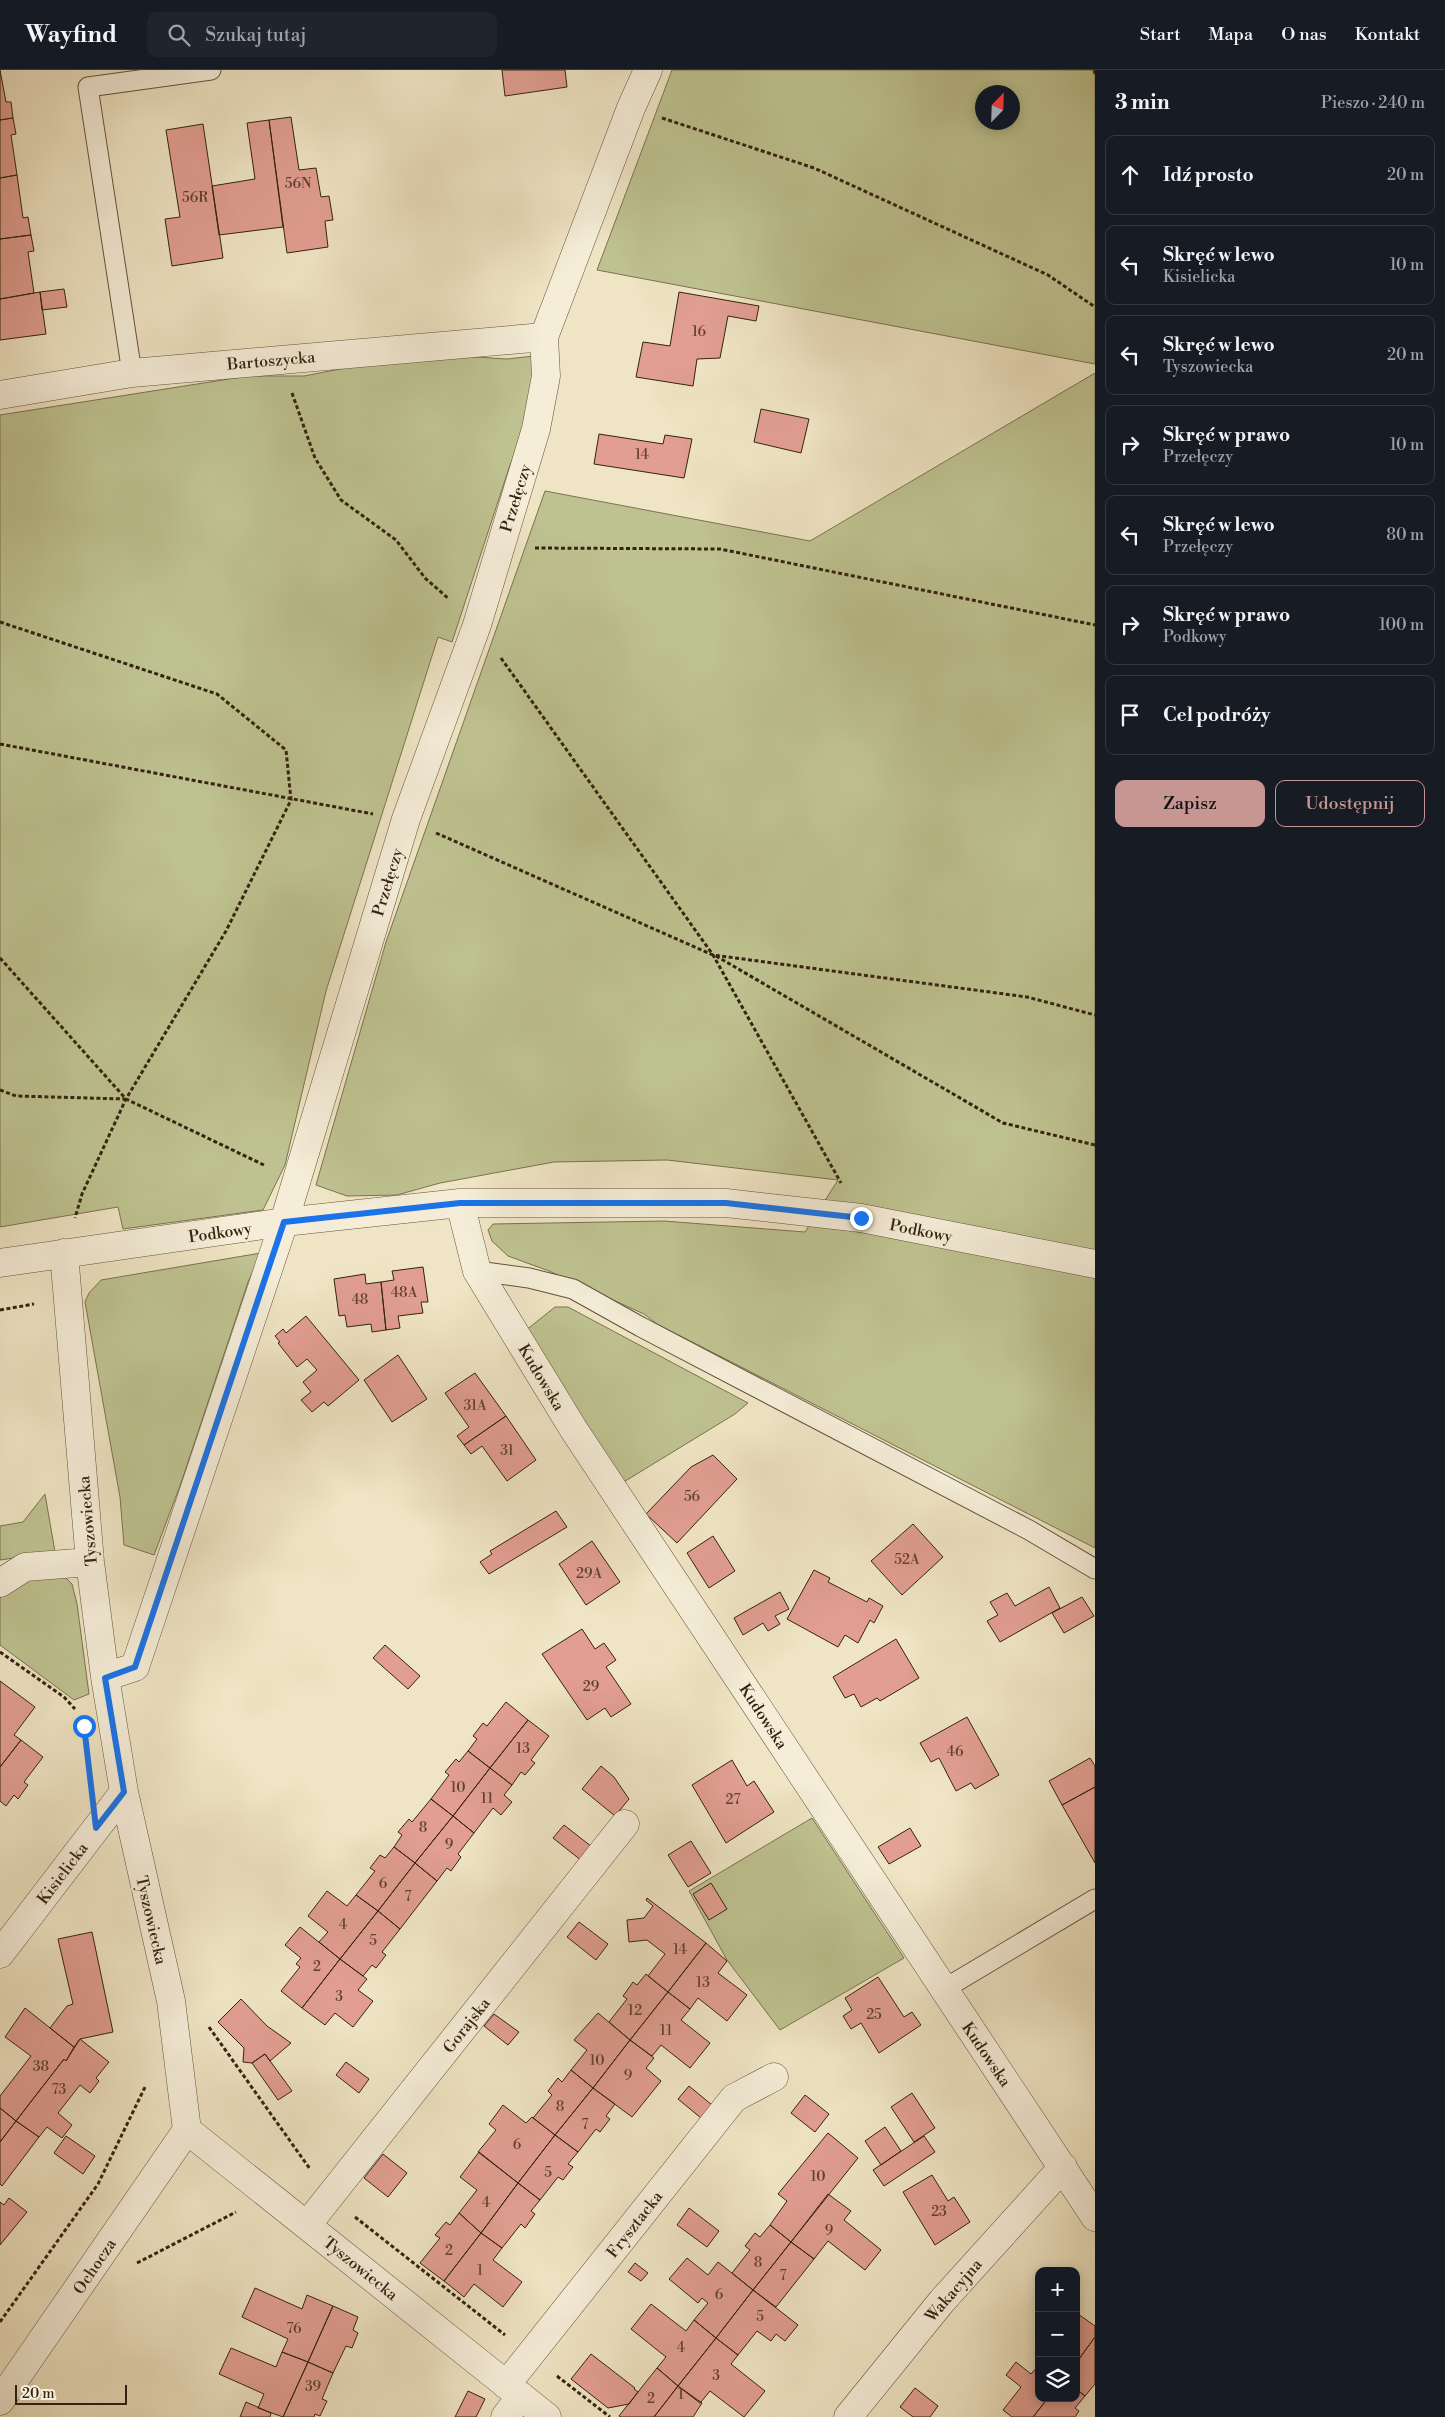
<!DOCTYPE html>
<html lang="pl">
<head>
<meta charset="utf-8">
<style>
	body { margin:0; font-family:"Libre Bodoni",serif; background:#20242c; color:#f1f3f6 }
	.controls { position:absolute; right:15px; bottom:15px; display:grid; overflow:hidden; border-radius:10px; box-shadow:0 2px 12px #0003 }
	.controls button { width:45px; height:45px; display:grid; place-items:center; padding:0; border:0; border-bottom:1px solid #363941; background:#171b24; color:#f1f3f6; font:25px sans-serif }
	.compass { position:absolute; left:975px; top:15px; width:45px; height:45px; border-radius:50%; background:#171b24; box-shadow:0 2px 12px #0003; rotate:23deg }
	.scale { position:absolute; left:15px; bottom:12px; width:112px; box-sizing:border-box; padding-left:5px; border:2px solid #352210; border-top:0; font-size:14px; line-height:18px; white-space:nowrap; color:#352210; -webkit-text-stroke:4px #f5edd8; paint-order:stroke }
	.stop { position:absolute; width:15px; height:15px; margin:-11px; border:4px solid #1a73e8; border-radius:50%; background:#fff }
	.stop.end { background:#1a73e8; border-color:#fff; box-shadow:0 1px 5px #0008 }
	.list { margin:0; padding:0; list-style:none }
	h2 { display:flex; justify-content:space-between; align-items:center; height:65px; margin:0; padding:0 20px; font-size:21px }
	h2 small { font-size:16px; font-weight:400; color:#9ea1a6 }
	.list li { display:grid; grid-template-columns:32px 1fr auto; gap:15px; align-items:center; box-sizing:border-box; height:80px; margin:0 10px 10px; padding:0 10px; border:1px solid #363941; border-radius:10px }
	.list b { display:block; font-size:19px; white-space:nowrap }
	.list p { margin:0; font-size:16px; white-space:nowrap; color:#9ea1a6 }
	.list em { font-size:16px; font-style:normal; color:#9ea1a6 }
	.actions { display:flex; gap:10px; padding:15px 20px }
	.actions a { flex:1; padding:11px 0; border:1px solid #c59692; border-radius:10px; text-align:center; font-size:18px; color:#c59692 }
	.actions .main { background:#c59692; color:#111 }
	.icon { flex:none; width:28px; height:28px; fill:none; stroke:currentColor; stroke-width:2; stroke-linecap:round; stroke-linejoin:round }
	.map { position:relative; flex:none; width:1095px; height:2347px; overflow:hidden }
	header { display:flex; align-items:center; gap:30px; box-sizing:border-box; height:70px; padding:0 25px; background:#171b24; border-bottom:1px solid #363941 }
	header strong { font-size:24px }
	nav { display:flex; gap:28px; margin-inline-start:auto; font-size:18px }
	.search { width:350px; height:45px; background:#20242c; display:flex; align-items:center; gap:12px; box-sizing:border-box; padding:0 18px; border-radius:10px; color:#9ea1a6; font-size:19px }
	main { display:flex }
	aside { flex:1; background:#171b24 }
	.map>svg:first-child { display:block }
	.green { fill:#bec290; stroke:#7a7250; fill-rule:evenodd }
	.building { fill:#e19e91; stroke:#352210 }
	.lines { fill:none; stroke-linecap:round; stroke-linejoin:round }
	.lane-casing { stroke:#64523d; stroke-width:21 }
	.street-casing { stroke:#64523d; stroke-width:29 }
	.path { stroke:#352210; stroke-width:3; stroke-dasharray:4 2.5; stroke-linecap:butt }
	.lane { stroke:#f5edd8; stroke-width:19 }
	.street { stroke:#f5edd8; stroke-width:28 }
	.route { stroke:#1a73e8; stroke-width:6 }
	.labels { text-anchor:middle; stroke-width:4.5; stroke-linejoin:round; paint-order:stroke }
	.number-label { font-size:14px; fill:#604130 }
	.street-label { font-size:16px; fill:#352210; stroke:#f5edd8 }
</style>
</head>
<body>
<header>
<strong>Wayfind</strong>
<div class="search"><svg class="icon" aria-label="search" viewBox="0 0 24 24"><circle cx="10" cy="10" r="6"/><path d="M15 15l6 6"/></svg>Szukaj tutaj</div>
<nav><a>Start</a><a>Mapa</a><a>O nas</a><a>Kontakt</a></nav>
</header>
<main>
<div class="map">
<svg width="1095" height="2347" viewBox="0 0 1095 2347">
	<rect width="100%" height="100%" fill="#efe4c3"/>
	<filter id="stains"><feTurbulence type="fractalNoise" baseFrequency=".004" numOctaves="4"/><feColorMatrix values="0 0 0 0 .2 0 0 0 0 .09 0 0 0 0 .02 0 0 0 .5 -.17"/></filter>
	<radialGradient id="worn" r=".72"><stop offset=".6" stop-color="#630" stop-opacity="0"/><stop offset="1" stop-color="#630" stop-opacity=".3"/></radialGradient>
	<path class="green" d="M672,0h423v294l-498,-94zM982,22h30v30h-30z
		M459,286l48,3 27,-3 -1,55 -23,54 -58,177 -14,-5 -112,354 -41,174 -22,45 -140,19 -5,-22 -118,20v-812l248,-39h56l73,-14z
		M1095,303v1175l-438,-224 -13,-10 -95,-43 -41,-15 -16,-15 -4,-11 5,-6 171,-3 141,11 33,-52 -171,-20 -113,2 -114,21 -43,12 -50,1 -31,-11 70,-243 159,-451 265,50z
		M261,1183l-13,29 -67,201 -27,72 -30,-10 -4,-48 -35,-195 4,-9 12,-13z
		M555,1237h13l180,96 -13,11 -113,69 -97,-152z
		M45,1424l10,58 -55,8v-34l23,-4z
		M63,1505l9,9 5,20 12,90 -15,6 -74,-55v-47l5,-6 20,-15z
		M812,1748l92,140 -124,72 -53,-70 -38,-69z"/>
	<path class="building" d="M0,0l6,32h5l2,16 -13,2z
		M502,0h63l2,17 -62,9z
		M291,47l8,53 17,-2 5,29 8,-1 4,24 -8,1 3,26 -41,6 -18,-133z
		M13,48l3,16 -5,1 6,40 -17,3v-58z
		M269,50l14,107 -64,8 -7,-49 43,-7 -8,-56z
		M203,54l20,134 -51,8 -7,-47 15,-2 -14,-87z
		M17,105l6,43 5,-1 3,18 -31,4v-61z
		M31,165l3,16 -6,1 6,41 -34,6v-60z
		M64,219l3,18 -25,3 -2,-18z
		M40,222l6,42 -46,6v-41z
		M679,222l80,14 -3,15 -28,-5 -8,42 -23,1 -4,27 -57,-9 7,-35 27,4z
		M761,339l48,10 -8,34 -47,-11z
		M599,364l64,10 2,-9 27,4 -8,39 -90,-14z
		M423,1197l5,35h-7l2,11 -25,3 2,12 -14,2 -5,-48 13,-2 -2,-9z
		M365,1204l1,10 15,-2 5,48 -14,2 -1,-8 -24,3 -2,-12 -6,1 -5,-37z
		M306,1246l53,64 -31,26 -4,-4 -12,10 -11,-12 10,-8 -8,-10 14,-12 -10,-11 -10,8 -19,-24 2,-1 -5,-6 8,-7 3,4z
		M398,1285l29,44 -35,23 -28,-42z
		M475,1303l31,43 -42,29 -7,-9 12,-9 -24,-34z
		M506,1346l30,44 -29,21 -25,-35 -11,8 -7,-9z
		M713,1385l24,24 -60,64 -31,-29 45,-47z
		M556,1441l11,16 -78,47 -9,-12 12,-8 -2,-3z
		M913,1454l30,33 -41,38 -31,-34z
		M713,1466l22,35 -26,17 -22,-35z
		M592,1471l28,41 -34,23 -27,-41z
		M814,1500l16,8 -2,4 39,20 2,-4 14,8 -9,17 -4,-3 -12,23 -13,-8 -7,12 -51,-28z
		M1049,1517l11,21 -60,34 -13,-21 11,-6 -8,-13 17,-9 8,13z
		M780,1522l9,17 -14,7 5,8 -12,7 -5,-8 -20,12 -9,-17z
		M1082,1527l12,19 -30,17 -12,-20z
		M582,1559l13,20 9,-6 12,17 -10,7 25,37 -20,13 -6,-9 -18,12 -45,-66z
		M896,1569l23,39 -39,23 -3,-3 -16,9 -7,-13 -9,4 -12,-21z
		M385,1575l35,31 -12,13 -35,-31z
		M0,1611l35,26 -21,28 7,5 -21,27z
		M506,1632l22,18 -38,48 -22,-17 9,-12 -4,-3 10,-13 4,3z
		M967,1647l32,58 -24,14 -4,-6 -15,8 -17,-33 -8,4 -11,-19z
		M528,1650l21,16 -18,24 4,3 -10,12 -4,-3 -9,13 -22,-17z
		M21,1670l22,17 -19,25 4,3 -10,14 -4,-4 -8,11 -6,-5v-34z
		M468,1681l22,17 -37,48 -22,-17 18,-24 -4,-3 11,-13 3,3z
		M1090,1688l5,8v21l-33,18 -13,-24z
		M732,1690l15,26 7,-5 20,31 -48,31 -34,-58z
		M601,1696l13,11 15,22 -14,17 -33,-27z
		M490,1698l22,17 -8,10 8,7 -11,13 -8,-7 -19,25 -21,-17z
		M1095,1717v76l-33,-58z
		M431,1729l22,17 -38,47 -21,-16 8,-12 -4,-3 11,-13 3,3z
		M453,1746l21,17 -16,21 3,3 -10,14 -4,-3 -10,13 -22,-18z
		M564,1755l28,22 -10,14 -29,-23z
		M910,1758l11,18 -32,18 -11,-17z
		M691,1771l20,32 -23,14 -20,-32z
		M394,1777l21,16 -37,48 -22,-16 19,-24 -5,-3 10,-13 5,3z
		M415,1793l22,18 -37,48 -22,-18z
		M711,1813l16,26 -18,11 -16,-26z
		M327,1821l20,15 9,-11 22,16 -38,48 -21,-17 9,-10 -20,-16z
		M647,1828l59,45 -38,49 -20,-16 17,-22 -18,-14 -18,2 -2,-22 17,-2 9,-12 -7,-6z
		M378,1841l22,18 -18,23 4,3 -10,13 -4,-3 -9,11 -23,-17z
		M579,1852l29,22 -12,16 -29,-23z
		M300,1857l40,32 -38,49 -21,-17 19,-24 -4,-3 5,-6 -16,-13z
		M92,1862l21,100 -33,7 -6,8 -24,-19 17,-22 6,-2 -15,-65z
		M706,1873l21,18 -9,12 29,22 -20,26 -29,-23 -8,11 -22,-17z
		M340,1889l27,20 -9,11 15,11 -20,26 -18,-14 -10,12 -23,-17z
		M646,1904l22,18 -38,48 -21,-18 18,-23 -4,-3 10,-14 4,3z
		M878,1907l26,40 8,-5 9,13 -42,28 -18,-30 -10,6 -8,-13 9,-6 -7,-12z
		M668,1922l22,17 -9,11 29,23 -20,25 -29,-23 -9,11 -22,-16z
		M241,1929l26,27 24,17 -21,18 -5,-7 -13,9 -9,-1 1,-14 -26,-26z
		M25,1938l49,39 -8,14 -2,-2 -48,62 -16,-13v-12l31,-40 -26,-19z
		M598,1943l32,27 -37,48 -22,-18 16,-20 -13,-10z
		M494,1944l25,18 -11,13 -24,-19z
		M80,1969l29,23 -13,16 3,3 -9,12 -10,-8 -22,28 14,12 -10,13 -15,-11 -8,10 -23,-16 48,-62 2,2z
		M630,1970l24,18 -8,10 15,13 -29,36 -39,-29z
		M265,1984l27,37 -14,9 -26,-37z
		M346,1992l23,17 -10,14 -23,-18z
		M571,2000l22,18 -38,47 -22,-17 19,-23 -4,-4 10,-13 4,4z
		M689,2016l23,19 -11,13 -23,-19z
		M593,2018l22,16 -9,12 4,3 -10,13 -4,-3 -18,23 -23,-17z
		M912,2023l23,35 -21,14 -23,-35z
		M805,2025l24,19 -14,18 -24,-19z
		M503,2035l23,18 6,-6 23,18 -37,48 -40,-31 18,-22 -7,-6z
		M0,2038l16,13 -16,21z
		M16,2051l23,16 -37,49 -2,-2v-42z
		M885,2057l16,24 -20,14 -16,-24z
		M828,2063l30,25 -67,84 -21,-17 17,-24 -9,-7z
		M555,2065l23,17 -10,12 5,3 -10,13 -5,-3 -18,23 -22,-17z
		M66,2066l29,20 -12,18 -29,-21z
		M924,2066l11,16 -51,34 -11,-16z
		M479,2082l39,31 -37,50 -22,-20 18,-23 -17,-13z
		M383,2084l24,19 -19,24 -24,-19z
		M932,2105l16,26 6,-4 16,25 -35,23 -32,-53z
		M518,2113l22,17 -9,11 4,3 -10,14 -4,-4 -19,24 -21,-15z
		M828,2124l23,17 -7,9 37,30 -16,20 -37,-29 -14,18 -23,-17z
		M9,2128l18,14 -27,33v-43l4,3z
		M689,2138l30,23 -12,16 -30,-22z
		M459,2143l22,20 -37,48 -24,-18 20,-25 -5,-3 11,-13 4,3z
		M770,2155l21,17 -38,48 -21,-17 18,-23 -5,-4 10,-13 5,4z
		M481,2163l21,15 -9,12 29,22 -19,25 -29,-23 -10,13 -20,-16z
		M791,2172l23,17 -38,48 -23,-17z
		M687,2188l21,17 10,-13 35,28 -37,48 -22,-18 14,-17 -6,-5 -4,5 -29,-24z
		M635,2193l13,10 -7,8 -13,-9z
		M255,2218l47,21 5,-14 26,11 -25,56 -26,-10 6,-13 -46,-22z
		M753,2220l45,35 -13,16 -9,-7 -5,7 -14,-10 -19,24 -22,-17z
		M651,2234l35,27 8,-11 22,18 -38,48 -21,-18 9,-11 -35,-28z
		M333,2236l25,11 -5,13 5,3 -6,15 -6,-2 -13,27 -25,-11z
		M1078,2244l17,12v11l-19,26v-46z
		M1095,2267v47l-10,12 -9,-7v-26z
		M716,2268l22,17 -7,9 34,27 -21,26 -34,-26 -10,12 -22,-17z
		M231,2278l45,19 6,-15 26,10 -25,55 -25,-9 6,-14 -45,-20z
		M591,2284l44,34 -1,1 4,3 -9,12 -21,4 -37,-29z
		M308,2292l25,11 -11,26 5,2 -7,15 -5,-2 -1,3h-31z
		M1016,2292l15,12 8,-9v33h9l-15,19h-21l-9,-7 18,-23 -15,-12z
		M657,2298l21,18 -24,31h-33l-2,-1z
		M678,2316l24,17 -9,14h-39z
		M915,2318l23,18 -8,11h-17l-13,-10z
		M1076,2319l9,7 -10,12 4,3 -4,6h-42l15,-19h28z
		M468,2321l17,8 -9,18h-21z
		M246,2332l25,11 -1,4h-30z"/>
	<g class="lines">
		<g class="lane-casing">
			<path id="lane" d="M132,303l-44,-286 123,-17
				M477,1201l52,7 44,11 68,38 388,203 66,39
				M944,1919l151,-90"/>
		</g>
		<g class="street-casing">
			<path id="street" d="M0,325l132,-22 412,-36
				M460,1133l17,68 97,159 521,787
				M64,1183l26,309 15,115 19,115 47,209 16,129 360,287
				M0,1193l284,-41 176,-19h266l135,15 234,46
				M0,1513l25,-16 65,-5
				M105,1607l30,-10 149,-445 122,-403 71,-194 59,-196 10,-53 -2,-39 87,-229 17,-38
				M0,1884l124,-162
				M307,2155l318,-401
				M506,2315l228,-287 40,-21
				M0,2331l187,-271
				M505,2347l16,-21
				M848,2347l94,-116 121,-134"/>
		</g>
		<path class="path" d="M1094,0l1,4
			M662,48l152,50 234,107 47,32
			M292,323l23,65 26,42 55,40 29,38 24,21
			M535,478l185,1 375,76
			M0,552l217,72 69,56 5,50 -65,131 -100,168 -44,95 -7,24
			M501,588l212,297 128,228
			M0,674l373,70
			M436,763l277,122 314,42 68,18
			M716,886l287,167 92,22
			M0,888l126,141 140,67
			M0,1020l16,6 109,3
			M0,1240l34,-6
			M0,1582l64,45 11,12
			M209,1957l101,142
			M355,2147l150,118
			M137,2193l99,-51
			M0,2252l98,-138 48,-99
			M557,2306l53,41"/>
		<use href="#lane" class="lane"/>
		<use href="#street" class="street"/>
	</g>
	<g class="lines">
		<path class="route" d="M84,1656l12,102 28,-36 -19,-114 30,-11 149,-445 176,-19h266l135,15"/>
	</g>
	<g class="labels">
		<g class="number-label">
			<text x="298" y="118">56N</text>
			<text x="195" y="132">56R</text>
			<text x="699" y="266">16</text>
			<text x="642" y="389">14</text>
			<text x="404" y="1227">48A</text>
			<text x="360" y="1234">48</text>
			<text x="475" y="1340">31A</text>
			<text x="507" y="1385">31</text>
			<text x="692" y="1431">56</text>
			<text x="907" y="1494">52A</text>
			<text x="589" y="1508">29A</text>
			<text x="591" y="1621">29</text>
			<text x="523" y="1683">13</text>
			<text x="955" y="1686">46</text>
			<text x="458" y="1722">10</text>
			<text x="487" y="1733">11</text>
			<text x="733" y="1734">27</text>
			<text x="423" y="1762">8</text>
			<text x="449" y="1779">9</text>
			<text x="383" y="1818">6</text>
			<text x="408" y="1831">7</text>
			<text x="343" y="1859">4</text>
			<text x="373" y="1875">5</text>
			<text x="680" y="1884">14</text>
			<text x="317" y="1901">2</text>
			<text x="703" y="1917">13</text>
			<text x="339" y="1931">3</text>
			<text x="635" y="1945">12</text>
			<text x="874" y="1949">25</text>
			<text x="666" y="1965">11</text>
			<text x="597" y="1995">10</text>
			<text x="41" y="2001">38</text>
			<text x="628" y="2010">9</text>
			<text x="59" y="2024">73</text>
			<text x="560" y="2041">8</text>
			<text x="585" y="2059">7</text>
			<text x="517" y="2079">6</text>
			<text x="548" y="2107">5</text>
			<text x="818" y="2111">10</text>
			<text x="486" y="2137">4</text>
			<text x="939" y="2146">23</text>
			<text x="829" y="2165">9</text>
			<text x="449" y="2185">2</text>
			<text x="758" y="2197">8</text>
			<text x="480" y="2205">1</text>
			<text x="783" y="2210">7</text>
			<text x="719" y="2229">6</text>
			<text x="760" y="2251">5</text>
			<text x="294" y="2263">76</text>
			<text x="681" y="2282">4</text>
			<text x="716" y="2310">3</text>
			<text x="313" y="2321">39</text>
			<text x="681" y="2329">1</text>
			<text x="651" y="2333">2</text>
		</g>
		<g class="street-label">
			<text transform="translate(271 290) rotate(-5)" y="6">Bartoszycka</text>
			<text transform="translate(515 428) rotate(-73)" y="6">Przełęczy</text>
			<text transform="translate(387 812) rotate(-73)" y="6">Przełęczy</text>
			<text transform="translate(921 1160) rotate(11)" y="6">Podkowy</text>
			<text transform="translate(220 1162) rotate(-8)" y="6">Podkowy</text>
			<text transform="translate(542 1307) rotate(59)" y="6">Kudowska</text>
			<text transform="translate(87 1451) rotate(-95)" y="6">Tyszowiecka</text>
			<text transform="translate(764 1646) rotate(57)" y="6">Kudowska</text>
			<text transform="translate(62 1803) rotate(-53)" y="6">Kisielicka</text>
			<text transform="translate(152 1850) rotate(77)" y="6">Tyszowiecka</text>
			<text transform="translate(466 1955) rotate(-52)" y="6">Gorajska</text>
			<text transform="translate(987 1984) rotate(56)" y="6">Kudowska</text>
			<text transform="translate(634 2154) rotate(-52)" y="6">Frysztacka</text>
			<text transform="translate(94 2196) rotate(-56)" y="6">Ochocza</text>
			<text transform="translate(361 2198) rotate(39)" y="6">Tyszowiecka</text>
			<text transform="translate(953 2220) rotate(-49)" y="6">Wakacyjna</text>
		</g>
	</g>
	<rect width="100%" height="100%" filter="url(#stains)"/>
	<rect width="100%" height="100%" fill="url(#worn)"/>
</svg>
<div class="controls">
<button>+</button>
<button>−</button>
<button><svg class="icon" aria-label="layers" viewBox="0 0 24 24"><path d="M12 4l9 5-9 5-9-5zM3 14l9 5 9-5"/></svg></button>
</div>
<svg class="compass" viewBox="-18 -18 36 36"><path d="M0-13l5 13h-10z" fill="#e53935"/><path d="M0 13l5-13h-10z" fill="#9ea1a6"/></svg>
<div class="scale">20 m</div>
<div class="stop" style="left:84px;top:1656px"></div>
<div class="stop end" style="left:861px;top:1148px"></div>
</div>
<aside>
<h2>3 min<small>Pieszo · 240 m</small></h2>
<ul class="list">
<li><svg class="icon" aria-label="ahead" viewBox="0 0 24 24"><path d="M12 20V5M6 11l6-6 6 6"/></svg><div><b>Idź prosto</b></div><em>20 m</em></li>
<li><svg class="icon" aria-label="left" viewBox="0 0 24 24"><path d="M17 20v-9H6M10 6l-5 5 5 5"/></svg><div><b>Skręć w lewo</b><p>Kisielicka</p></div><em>10 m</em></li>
<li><svg class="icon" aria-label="left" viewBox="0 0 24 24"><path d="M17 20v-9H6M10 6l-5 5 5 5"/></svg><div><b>Skręć w lewo</b><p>Tyszowiecka</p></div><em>20 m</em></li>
<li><svg class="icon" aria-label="right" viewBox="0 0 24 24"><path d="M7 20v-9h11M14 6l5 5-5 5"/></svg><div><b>Skręć w prawo</b><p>Przełęczy</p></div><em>10 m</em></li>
<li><svg class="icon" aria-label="left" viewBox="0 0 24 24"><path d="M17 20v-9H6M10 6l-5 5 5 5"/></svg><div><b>Skręć w lewo</b><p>Przełęczy</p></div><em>80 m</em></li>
<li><svg class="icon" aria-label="right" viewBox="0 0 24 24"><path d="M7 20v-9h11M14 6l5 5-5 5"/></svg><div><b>Skręć w prawo</b><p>Podkowy</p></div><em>100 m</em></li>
<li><svg class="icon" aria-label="arrive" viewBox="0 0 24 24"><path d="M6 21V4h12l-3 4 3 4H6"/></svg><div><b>Cel podróży</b></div></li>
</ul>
<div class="actions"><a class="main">Zapisz</a><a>Udostępnij</a></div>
</aside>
</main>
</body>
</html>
